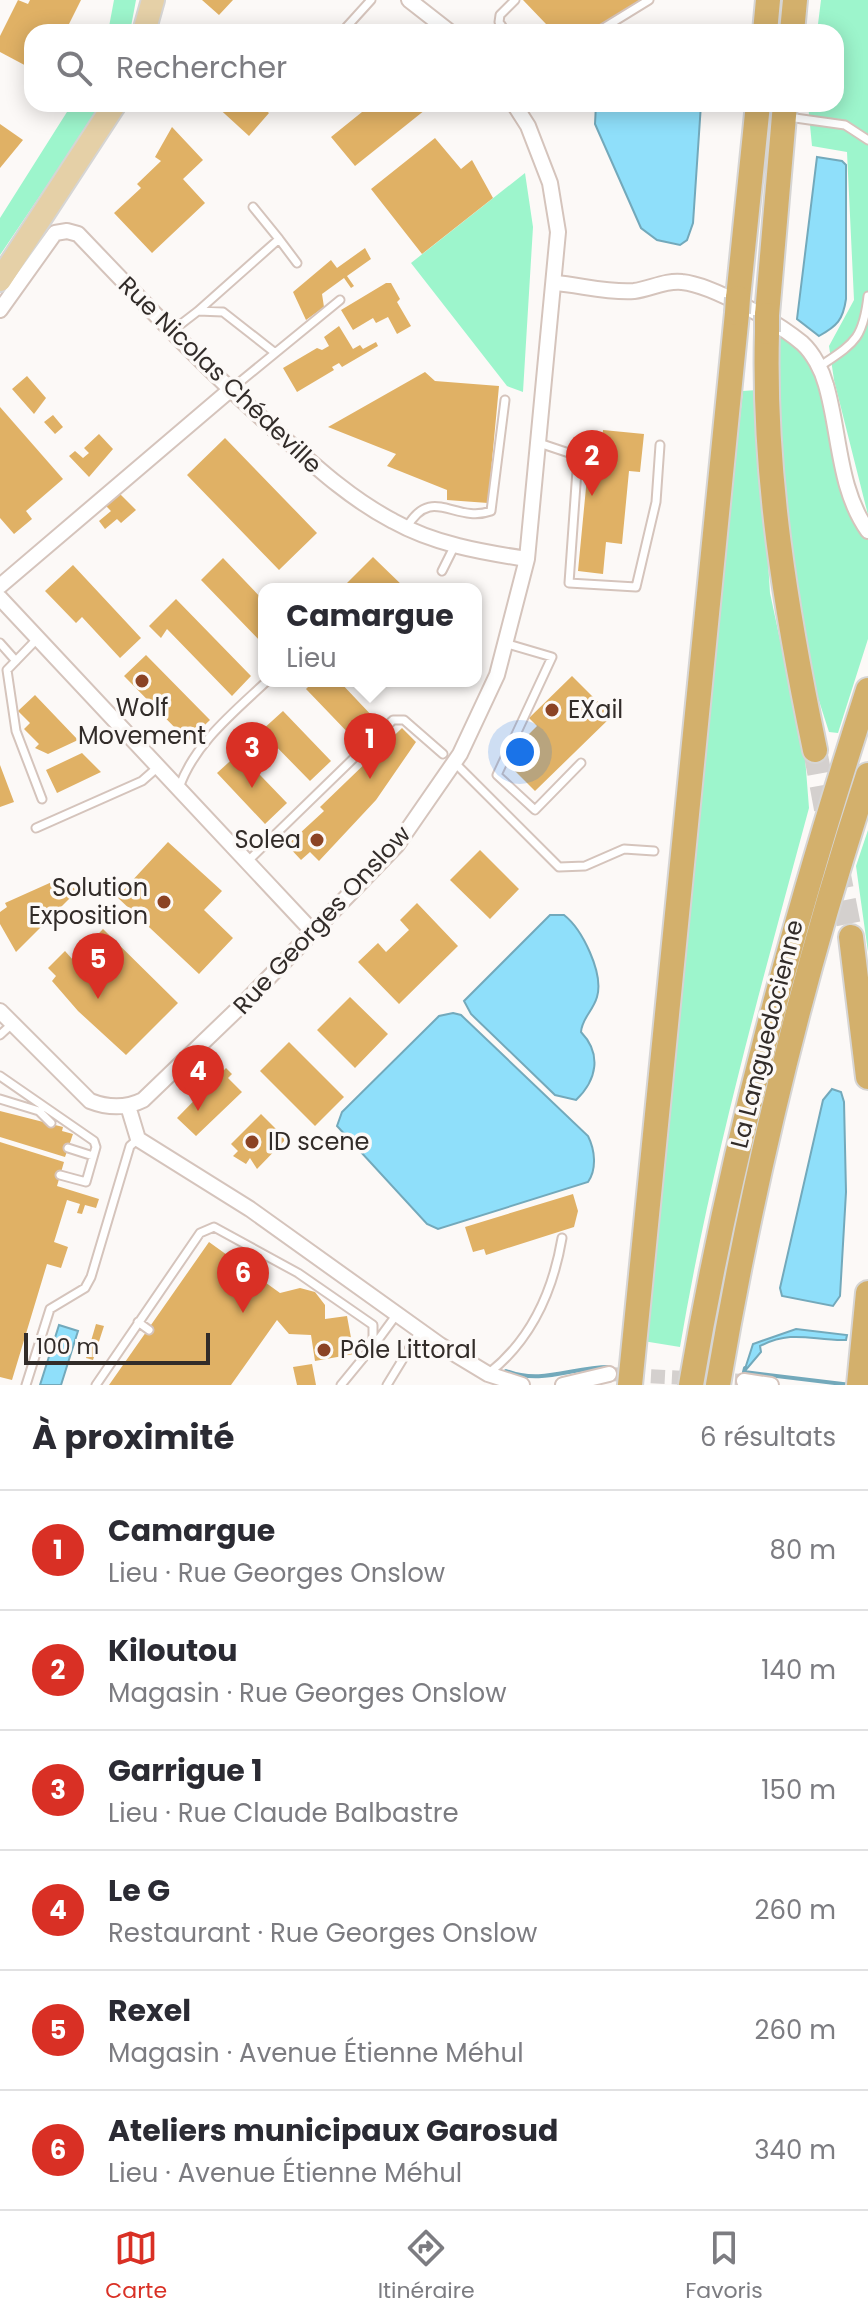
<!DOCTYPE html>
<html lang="fr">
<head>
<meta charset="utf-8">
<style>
	body { margin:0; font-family:Poppins,sans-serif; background:#f7f7f7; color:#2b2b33 }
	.scale { position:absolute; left:24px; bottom:20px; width:186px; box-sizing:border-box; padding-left:8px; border:4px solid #322c29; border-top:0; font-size:22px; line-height:28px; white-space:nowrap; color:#322c29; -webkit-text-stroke:6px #fcf9f7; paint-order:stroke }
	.you { position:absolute; left:520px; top:752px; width:28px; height:28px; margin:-20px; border:6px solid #fff; border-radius:50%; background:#1a73e8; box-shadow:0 0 0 12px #1a73e833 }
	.badge { display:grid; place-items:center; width:52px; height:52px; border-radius:50%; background:#d93025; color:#fff; font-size:26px; font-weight:700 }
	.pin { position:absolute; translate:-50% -66px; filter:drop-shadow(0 2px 4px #0008) }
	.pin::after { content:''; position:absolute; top:42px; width:28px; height:24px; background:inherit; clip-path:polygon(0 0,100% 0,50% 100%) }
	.popup { position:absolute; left:258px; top:583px; width:224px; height:104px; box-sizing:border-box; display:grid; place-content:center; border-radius:16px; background:#fff; filter:drop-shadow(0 2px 6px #0005); font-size:26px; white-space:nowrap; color:#7c7c81 }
	.popup b { font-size:30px; color:#2b2b33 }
	.popup::after { content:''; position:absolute; left:50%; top:100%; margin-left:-16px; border:16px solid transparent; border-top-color:#fff }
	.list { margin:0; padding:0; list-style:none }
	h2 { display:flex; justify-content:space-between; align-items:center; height:104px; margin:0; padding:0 32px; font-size:34px }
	h2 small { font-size:26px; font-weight:400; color:#7c7c81 }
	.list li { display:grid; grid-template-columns:52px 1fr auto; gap:24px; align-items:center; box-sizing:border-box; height:120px; padding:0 32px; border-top:2px solid #e1e1e2 }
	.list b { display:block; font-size:30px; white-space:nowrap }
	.list p { margin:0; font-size:26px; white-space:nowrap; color:#7c7c81 }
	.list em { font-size:26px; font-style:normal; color:#7c7c81 }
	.icon { flex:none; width:44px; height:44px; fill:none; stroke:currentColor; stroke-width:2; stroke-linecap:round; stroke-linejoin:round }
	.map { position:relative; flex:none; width:868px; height:1385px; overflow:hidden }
	.search { position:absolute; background:#fff; box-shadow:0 4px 20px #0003; left:24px; right:24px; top:24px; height:88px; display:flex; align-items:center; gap:20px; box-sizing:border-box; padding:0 28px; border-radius:24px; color:#7c7c81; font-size:30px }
	.sheet { height:824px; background:#fff }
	nav { display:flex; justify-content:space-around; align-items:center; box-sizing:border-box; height:112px; border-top:2px solid #e1e1e2; background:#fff; font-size:22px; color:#7c7c81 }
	nav a { display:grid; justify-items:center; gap:4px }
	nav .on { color:#d93025 }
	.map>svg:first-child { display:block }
	.green { fill:#9df5cc }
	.water { fill:#8fdffa; stroke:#73a9bb; stroke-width:2 }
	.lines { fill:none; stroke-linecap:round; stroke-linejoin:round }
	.stream { stroke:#73a9bb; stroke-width:4 }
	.building { fill:#e0b165 }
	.street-tunnel { stroke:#d4d0ce; stroke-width:14; stroke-dasharray:14 7; stroke-linecap:butt }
	.highway-tunnel { stroke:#d4d0ce; stroke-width:24; stroke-dasharray:24 12; stroke-linecap:butt }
	.lane-casing { stroke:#d5c4bc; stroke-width:11 }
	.street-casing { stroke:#d5c4bc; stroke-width:18 }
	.primary-casing { stroke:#d6d5d4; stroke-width:26 }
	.highway-casing { stroke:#d6d5d4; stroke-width:28 }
	.lane { stroke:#fff; stroke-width:7 }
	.street { stroke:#fff; stroke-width:14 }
	.primary { stroke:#e5d0a7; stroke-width:22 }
	.highway { stroke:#d3b06c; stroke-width:24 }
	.highway-bridge-casing { stroke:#d6d5d4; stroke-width:28; stroke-linecap:butt }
	.highway-bridge { stroke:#d3b06c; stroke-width:24 }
	.poi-dot { fill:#8b4324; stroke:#fcf9f7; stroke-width:3 }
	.labels { text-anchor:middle; stroke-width:7; stroke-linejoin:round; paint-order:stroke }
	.street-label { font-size:24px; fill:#322c29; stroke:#fcf9f7 }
	.poi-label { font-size:24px; fill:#322c29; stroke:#fcf9f7; text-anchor:start }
</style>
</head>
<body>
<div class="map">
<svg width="868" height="1385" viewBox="0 0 868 1385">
	<rect width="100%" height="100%" fill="#fcf9f7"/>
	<path class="green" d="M114,0h22l-6,32h-22z
		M821,0h47v515l-34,-135 -5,-34 25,-46 -7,-148 -35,-6 -4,-42h28v-72h-19z
		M72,104h30l-102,151v-37z
		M525,173l8,54 -10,165 -16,-6 -96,-123z
		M778,336l14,7 24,28 31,139 21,28v101l-30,94 -9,-1 -24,-75 -25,-182z
		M757,390l13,203 35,164 4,51c-48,178 -98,356 -129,539l-37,-6 50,-504 50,-446z
		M868,830v122l-12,-86z"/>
	<path class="water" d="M596,104h105l-8,119 -6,17 -7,5 -23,-5 -16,-12 -46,-104z
		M817,157l25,4 4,4v134c-3,21 -9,27 -27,37l-22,-17z
		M550,915h14c18,14 40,58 33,82 -4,14 -15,21 -16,35 21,22 16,48 -5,68l-21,-5 -84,-81 -7,-13z
		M453,1013l8,2 127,121c7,14 9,33 0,46l-150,47 -11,-5 -90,-98 5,-14 97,-96z
		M832,1089l9,3 3,10 2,90 -6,104 -7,10 -51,-10 -2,-8 43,-188z
		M59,1325l19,6 -17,54h-21z
		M796,1329l51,6 -1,5c-34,1 -52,-11 -86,6l1,6 -17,20 9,-28z"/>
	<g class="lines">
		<path class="stream" d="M745,1368l-1,4 107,13
			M503,1374l3,-3c36,14 66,-4 103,-4"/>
	</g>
	<path class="building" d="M18,0l10,4 2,-4h51l-12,24 15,8h-52v37l-32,-17v-16z
		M202,0h31l-14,15z
		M523,0h118l-51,32h-53l-2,-2 11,-6z
		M214,104h45l10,9 -20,23z
		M356,104h65l4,6 -70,56 -24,-29 31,-25z
		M0,124l23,16 -23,28z
		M172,127l31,33 -20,19 22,24 -53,50 -38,-40 27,-25 -4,-4 24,-23 -6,-4z
		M435,138l26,31 11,-9 21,38 -71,56 -51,-65z
		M365,248l6,11 -24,17 7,10 -3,2 -7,-10 -22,16 2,13 -18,13 -13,-28 38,-32 6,8z
		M386,283h5l9,16 -3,3 14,24 -14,8 -9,-17 -12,6 -3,-5 -20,12 -12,-20z
		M339,326l14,23 7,-4 3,4 13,-7 2,4 -36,21 -3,-4 -7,4 2,3 -37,22 -14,-24 34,-20 5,2 7,-4 -5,-9z
		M425,372l10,9 64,5 -11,117 -41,-3v-10l-60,-24 9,-12 -68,-27z
		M27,376l19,22 -12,16 -22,-25z
		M0,407l63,72 -37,32 6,8 -18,15 -14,-16z
		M53,415l10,12 -8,7 -11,-12z
		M603,430l41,4 -4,38 -11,-1 -7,73 -16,-2 -3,32 -25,-3 10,-104 11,1z
		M99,434l14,15 -24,28 -20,-21 6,-5 8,7 6,-5 -5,-5z
		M225,438l92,95 -38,37 -92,-95z
		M116,490l20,20 -15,13 -4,-4 -12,10 -6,-8 12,-10 -9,-9z
		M373,557l33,32h-65z
		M223,558l41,43v44l-63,-65z
		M73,565l68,73 -21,20 -38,-41 -6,6 -31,-32z
		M176,599l75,77 -19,20 -65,-67 -6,9 -12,-12z
		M146,655l64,65 -22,21 -64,-65z
		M572,676l40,40 -77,75 -25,-25 25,-25 -7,-6 9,-9 -8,-8z
		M314,681h25l36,38 -21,20 -48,-50z
		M35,695l43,45 -30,14 -13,-6 4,-4 -15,-15 6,-6 -12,-12z
		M283,711l48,50 -21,20 -49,-50z
		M402,728l14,14 -40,58 -57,61 -9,-9 -9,8 -14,-15 37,-34 -4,-4z
		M82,753l19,19 -44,21 -11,-23z
		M239,753l48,50 -22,21 -48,-51z
		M0,765l14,37 -14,5z
		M168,842l54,49 -18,19 29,28 -34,36 -82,-77z
		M480,850l39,39 -29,30 -40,-39z
		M63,877l14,14 -61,61 -16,-28v-12l7,-5 -2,-4z
		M417,903l41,43 -59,58 -41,-42 20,-19 8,9 23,-22 -9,-10z
		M103,929l75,74 -52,52 -48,-44 -26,-30 4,-5 -8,-8 17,-17 8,9z
		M350,997l38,37 -33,34 -38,-38z
		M289,1042l55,55 -29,29 -55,-55z
		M226,1068l6,6 -4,4 14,14 -46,44 -19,-18z
		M0,1111l63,16 -1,4 11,3 -8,23 -65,-20z
		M261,1114l25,25 -29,30 -7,-11 -4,6 -13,-8 5,-5 -7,-7z
		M0,1142l64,20 -7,24 42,13 -3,9 -11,-3 -3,9 -5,-1 3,-9 -13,-4 -13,42 14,5 -7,21 -14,-4 -35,116 -12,-3z
		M573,1194l5,17 -4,16 -88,28 -2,-6 -11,3 -8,-25z
		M209,1242l71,51 20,-5 15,4 10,13v14l22,-3 7,38 -39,7 -4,-26 -22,-1 -12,-14 -46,65h-122z
		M96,1324l8,2 -11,34 -7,-2z
		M312,1364l4,21h-19l-4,-18z"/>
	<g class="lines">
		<path class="street-tunnel" d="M609,1374l135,7"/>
		<path class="highway-tunnel" d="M815,750l14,75
			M837,865l14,72"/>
		<g class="lane-casing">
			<path id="lane" d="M342,32l29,-32
				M506,32l-7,-10 1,-7 15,-15
				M597,32l52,-32
				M788,117l57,8 23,15
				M253,207l26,32
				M198,311l81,-72 18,24
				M172,331l26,-20 25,1 51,40
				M819,367c35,-24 44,-27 49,-71
				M230,390l110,-90
				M539,443l39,13 -9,127 67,4 20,-85 4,-57
				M407,527c25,-43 48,-3 84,-16l14,-111
				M442,571l13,-26
				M38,638l-31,32 9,61 26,68
				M0,643l16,18
				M508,644l44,13 -55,118 38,35 46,-47
				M454,762l105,105 26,-1 39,-17 30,2
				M179,788c15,-44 54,-75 88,-107
				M36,828l106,-47 16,-14
				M248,861l145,-141h11l39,34
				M0,1035l12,-11
				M0,1076l94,65 2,6 -10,35 -26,-7
				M0,1099l39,12 12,12
				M68,1148l25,8
				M138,1322l11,8
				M375,1344l22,-30
				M489,1373c43,-34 64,-82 73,-135
				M26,1385l24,-76 35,-21 6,-11 39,-131 8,-7
				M96,1385l104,-152 14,-6 84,46 75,52v21l-32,39
				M387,1385l33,-54"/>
		</g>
		<g class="street-casing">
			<path id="street" d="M409,0l41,32
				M555,283c25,2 54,10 79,8 16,-2 32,-11 48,-9 31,3 96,41 120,61 11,10 20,27 24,42 14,48 12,104 42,146
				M0,310l55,-77 12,-2 11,3c65,68 129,136 199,198 37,33 72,66 116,89 41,23 88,31 134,38
				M0,586l230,-196
				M0,598l313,334
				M0,1011l90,90c18,7 35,8 53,-1l103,-99 151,-156 63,-91 37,-79 30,-116 31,-327 -8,-49 -22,-57 -14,-22
				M128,1106l10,33 112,70 190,136 48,29 34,11
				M744,1381l27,4
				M563,1385l46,-11"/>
		</g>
		<g class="primary-casing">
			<path id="primary" d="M144,32l9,-32
				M0,280l115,-176"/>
		</g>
		<g class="highway-casing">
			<path id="highway" d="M765,32l3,-32
				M792,32l3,-32
				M738,298l20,-194
				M767,315l18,-211
				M767,332c-4,142 19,279 48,418
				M851,937l17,140
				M630,1385l107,-1072
				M691,1385c40,-237 103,-466 177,-695
				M718,1385c35,-207 84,-410 150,-610
				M859,1385l9,-92"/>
		</g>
		<use href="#lane" class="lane"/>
		<use href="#street" class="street"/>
		<use href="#primary" class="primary"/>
		<use href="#highway" class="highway"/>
		<g class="highway-bridge-casing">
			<path id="highway-bridge" d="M737,313l1,-15
				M767,332v-17"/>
		</g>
		<use href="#highway-bridge" class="highway-bridge"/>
	</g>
	<g class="poi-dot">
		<circle cx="142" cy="681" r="8"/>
		<circle cx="552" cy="710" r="8"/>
		<circle cx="317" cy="840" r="8"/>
		<circle cx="164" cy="902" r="8"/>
		<circle cx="252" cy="1142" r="8"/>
		<circle cx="324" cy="1350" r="8"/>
	</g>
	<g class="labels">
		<g class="street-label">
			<text transform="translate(220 375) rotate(44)" y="8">Rue Nicolas Chédeville</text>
			<text transform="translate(322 920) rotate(-47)" y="8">Rue Georges Onslow</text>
			<text transform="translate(767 1034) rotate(-76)" y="8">La Languedocienne</text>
		</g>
		<g class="poi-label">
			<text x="142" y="716" text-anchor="middle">Wolf<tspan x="142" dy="28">Movement</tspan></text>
			<text x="568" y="718">EXail</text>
			<text x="301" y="848" text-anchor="end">Solea</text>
			<text x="148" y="896" text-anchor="end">Solution<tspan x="148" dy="28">Exposition</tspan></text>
			<text x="268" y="1150">ID scene</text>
			<text x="340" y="1358">Pôle Littoral</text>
		</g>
	</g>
</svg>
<div class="scale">100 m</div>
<div class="you"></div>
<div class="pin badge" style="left:370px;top:779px">1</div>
<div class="popup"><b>Camargue</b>Lieu</div>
<div class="pin badge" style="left:592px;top:496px">2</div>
<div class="pin badge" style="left:252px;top:788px">3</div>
<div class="pin badge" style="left:198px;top:1111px">4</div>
<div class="pin badge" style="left:98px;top:999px">5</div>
<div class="pin badge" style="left:243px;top:1313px">6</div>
<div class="search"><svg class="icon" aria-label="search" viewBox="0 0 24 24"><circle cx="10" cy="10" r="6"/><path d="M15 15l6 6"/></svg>Rechercher</div>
</div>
<section class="sheet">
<h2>À proximité<small>6 résultats</small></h2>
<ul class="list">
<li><span class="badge">1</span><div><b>Camargue</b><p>Lieu · Rue Georges Onslow</p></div><em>80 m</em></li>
<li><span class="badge">2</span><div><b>Kiloutou</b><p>Magasin · Rue Georges Onslow</p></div><em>140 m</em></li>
<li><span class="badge">3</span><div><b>Garrigue 1</b><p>Lieu · Rue Claude Balbastre</p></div><em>150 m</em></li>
<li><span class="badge">4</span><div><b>Le G</b><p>Restaurant · Rue Georges Onslow</p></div><em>260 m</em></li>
<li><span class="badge">5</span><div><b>Rexel</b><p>Magasin · Avenue Étienne Méhul</p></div><em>260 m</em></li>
<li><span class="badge">6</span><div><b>Ateliers municipaux Garosud</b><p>Lieu · Avenue Étienne Méhul</p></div><em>340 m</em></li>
</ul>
</section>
<nav>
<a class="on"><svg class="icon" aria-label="map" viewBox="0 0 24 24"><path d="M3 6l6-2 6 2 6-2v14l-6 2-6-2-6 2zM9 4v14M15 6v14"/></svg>Carte</a>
<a><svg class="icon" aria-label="directions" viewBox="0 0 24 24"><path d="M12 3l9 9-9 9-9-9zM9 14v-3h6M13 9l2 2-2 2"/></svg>Itinéraire</a>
<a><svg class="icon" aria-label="saved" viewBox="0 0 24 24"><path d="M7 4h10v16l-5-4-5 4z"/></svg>Favoris</a>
</nav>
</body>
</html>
